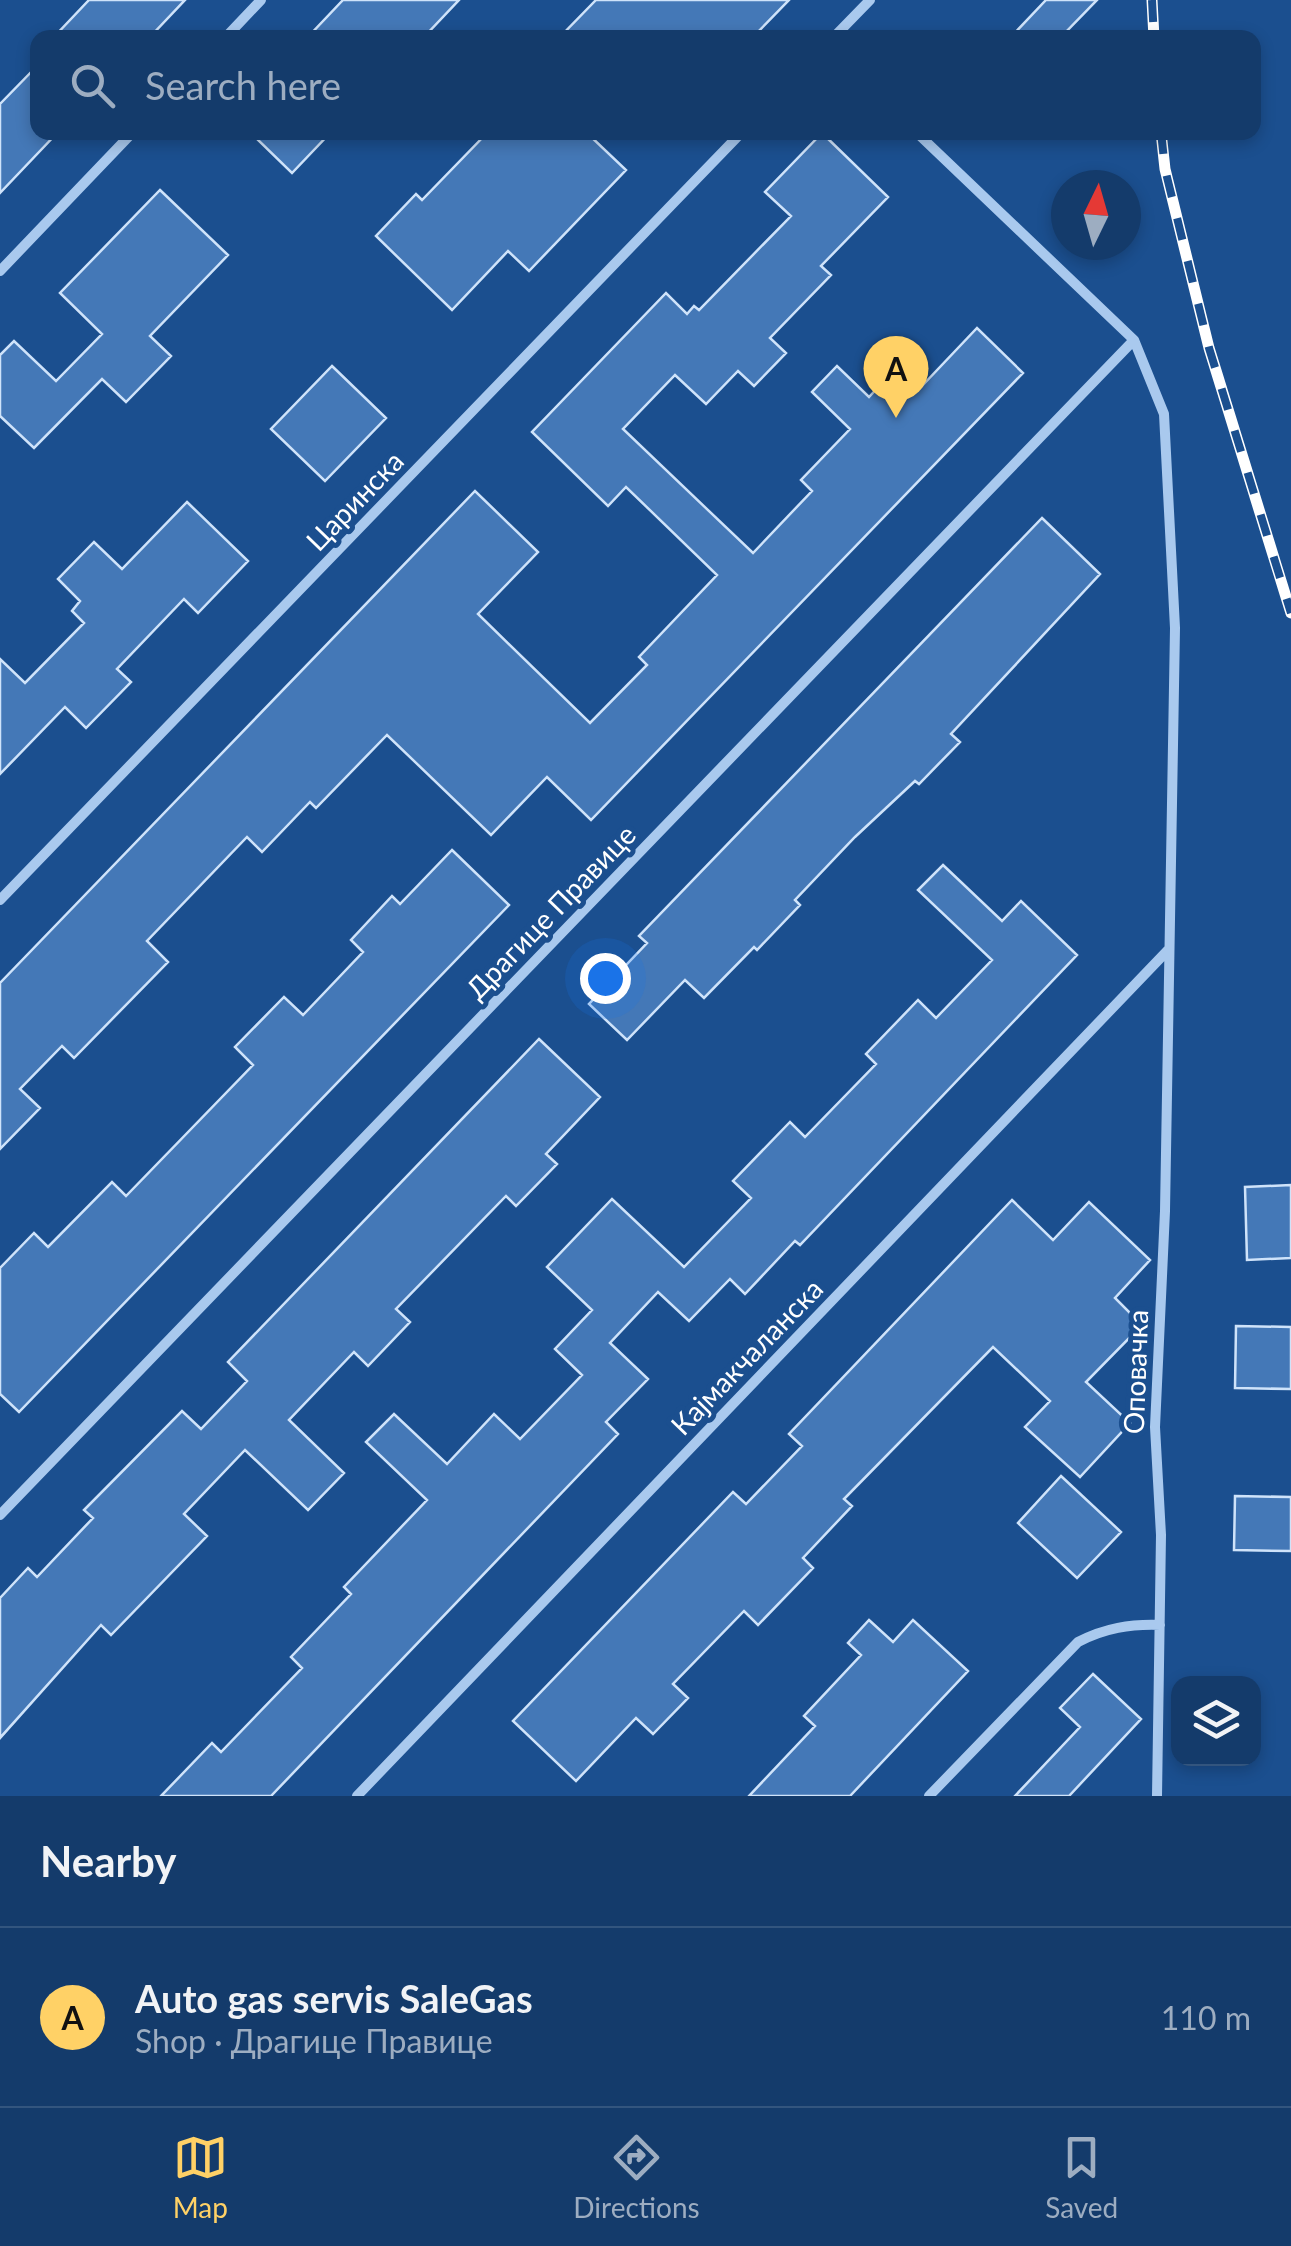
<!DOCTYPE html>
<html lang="en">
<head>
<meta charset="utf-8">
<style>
	body { margin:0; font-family:Lato,sans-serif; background:#1d4271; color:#f1f3f6 }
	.controls { position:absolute; right:30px; bottom:30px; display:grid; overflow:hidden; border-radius:20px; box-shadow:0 5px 15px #0003 }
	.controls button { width:90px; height:90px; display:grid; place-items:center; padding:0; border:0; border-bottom:2px solid #33557e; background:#143b6b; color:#f1f3f6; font:50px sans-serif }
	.compass { position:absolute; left:1051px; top:170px; width:90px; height:90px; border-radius:50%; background:#143b6b; box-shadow:0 5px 15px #0003; rotate:5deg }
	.you { position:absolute; left:605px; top:978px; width:35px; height:35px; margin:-25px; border:8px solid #fff; border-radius:50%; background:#1a73e8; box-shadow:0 0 0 15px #1a73e833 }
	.badge { display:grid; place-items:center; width:65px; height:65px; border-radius:50%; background:#ffd166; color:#111; font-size:32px; font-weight:700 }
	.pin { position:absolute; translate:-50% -82px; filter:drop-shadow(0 2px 5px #0008) }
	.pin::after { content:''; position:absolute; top:52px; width:35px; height:30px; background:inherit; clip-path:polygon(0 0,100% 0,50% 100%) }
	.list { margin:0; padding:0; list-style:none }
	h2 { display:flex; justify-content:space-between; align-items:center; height:130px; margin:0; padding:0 40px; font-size:42px }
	h2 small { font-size:32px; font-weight:400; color:#9dadc1 }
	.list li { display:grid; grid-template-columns:65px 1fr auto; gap:30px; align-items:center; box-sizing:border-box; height:180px; padding:0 40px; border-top:2px solid #33557e }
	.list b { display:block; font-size:38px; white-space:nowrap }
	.list p { margin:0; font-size:32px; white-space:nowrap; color:#9dadc1 }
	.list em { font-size:32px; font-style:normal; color:#9dadc1 }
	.icon { flex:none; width:55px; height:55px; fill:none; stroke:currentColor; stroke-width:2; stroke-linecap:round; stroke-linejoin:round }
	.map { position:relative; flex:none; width:1291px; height:1796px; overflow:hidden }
	.search { position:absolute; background:#143b6b; box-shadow:0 5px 15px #0003; left:30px; right:30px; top:30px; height:110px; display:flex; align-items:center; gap:25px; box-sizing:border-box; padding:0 35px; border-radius:20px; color:#9dadc1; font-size:38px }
	.sheet { height:310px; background:#143b6b }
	nav { display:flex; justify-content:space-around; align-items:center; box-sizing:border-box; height:140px; border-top:2px solid #33557e; background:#143b6b; font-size:28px; color:#9dadc1 }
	nav a { display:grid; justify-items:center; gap:5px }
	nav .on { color:#ffd166 }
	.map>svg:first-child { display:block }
	.building { fill:#4478b7; stroke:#cfe3fa; stroke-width:2.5 }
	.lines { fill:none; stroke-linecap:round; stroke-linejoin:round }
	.street { stroke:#a9c9ee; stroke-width:10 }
	.rail-casing { stroke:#fff; stroke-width:11 }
	.rail { stroke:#1b4f8f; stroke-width:8; stroke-dasharray:22; stroke-linecap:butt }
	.labels { text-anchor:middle; stroke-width:10; stroke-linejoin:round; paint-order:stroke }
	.street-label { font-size:28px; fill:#fff; stroke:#1b4f8f }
</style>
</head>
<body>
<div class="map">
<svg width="1291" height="1796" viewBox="0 0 1291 1796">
	<rect width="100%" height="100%" fill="#1b4f8f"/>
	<path class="building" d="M89,0h96l-36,38h-96z
		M343,0h116l-36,38h-116z
		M596,0h193l-37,38h-193z
		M1046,0h51l-37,38h-50z
		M38,65v67h20l-58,61v-89z
		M250,132h81l-39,41z
		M488,132h98l40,38 -97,101 -21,-20 -56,59 -76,-74 40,-42 6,6z
		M822,133l66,64 -67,69 10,9 -61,63 16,15 -32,33 -16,-15 -32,33 -31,-29 -52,54 130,124 59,-62 -11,-11 49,-51 -38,-37 25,-26 32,31 16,-17 10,11 13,-14 12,11 57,-60 46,45 -432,447 -44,-43 -56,58 -104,-100 -71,73 -6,-6 -48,50 -15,-15 -100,104 21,21 -94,96 -12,-12 -42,43 20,19 -40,41v-166l475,-492 63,61 -60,62 112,109 57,-58 -8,-8 78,-82 -91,-88 -18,19 -76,-74 134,-139 21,21 7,-8 5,4 92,-94 -26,-24z
		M160,190l68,65 -78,81 21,20 -45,46 -24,-23 -68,69 -34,-32v-61l14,-14 42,40 46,-47 -42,-41z
		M332,366l54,52 -61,63 -54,-52z
		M187,502l61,59 -50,52 -14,-14 -67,70 14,13 -45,46 -21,-21 -65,67v-115l25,24 59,-60 -12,-12 8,-10 -22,-22 36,-37 28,27z
		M1042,518l58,56 -149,160 9,8 -41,42 -4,-3 -60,56 -60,63 5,5 -43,45 -3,-3 -50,51 -19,-18 -58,60 -38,-36 58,-61 -8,-7z
		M452,850l57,55 -490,507 -19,-18v-126l34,-35 14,14 64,-65 14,14 127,-131 -18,-18 49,-50 19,18 60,-63 -12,-12 41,-44 8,8z
		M943,865l59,56 19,-20 56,54 -277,290 -5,-4 -50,53 -15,-15 -41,42 -31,-29 -48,51 38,36 -42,43 12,12 -347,362h-110l51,-53 9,9 81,-84 -11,-11 60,-63 -7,-7 83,-87 -61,-58 28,-28 53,50 47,-50 26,25 62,-64 -27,-26 37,-39 -45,-43 65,-68 72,68 67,-69 -18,-17 57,-59 15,15 71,-73 -10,-10 52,-54 18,18 56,-58 -74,-70z
		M539,1039l61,58 -54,57 11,10 -41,42 -10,-10 -110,113 14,13 -42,44 -14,-14 -65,68 55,53 -36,37 -63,-60 -61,64 23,22 -96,99 -10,-10 -101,113v-140l28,-30 9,9 56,-59 -9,-8 98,-99 19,18 46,-48 -19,-19z
		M1291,1185v73l-44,2 -2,-73z
		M1012,1200l41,40 36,-38 61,58 -35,38 27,27 -56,57 44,41 -50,54 -55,-50 25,-26 -57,-54 -149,152 8,7 -49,52 10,10 -55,57 -14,-14 -71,73 15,14 -35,36 -17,-16 -60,63 -63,-60 220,-229 13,12 56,-58 -13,-12z
		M1236,1326l55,1v62l-56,-1z
		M1061,1476l60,56 -44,46 -59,-55z
		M1235,1496l56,1v54l-57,-1z
		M869,1620l24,22 20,-22 55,51 -118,125h-101l66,-70 -11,-10 57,-61 -13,-12z
		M1093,1674l48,45 -72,77h-54l65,-69 -20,-19z"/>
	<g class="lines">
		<path class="street" d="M225,38l36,-38
			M833,38l37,-38
			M916,132l218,208 30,74 11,214 -10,583 -10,216 6,108 -4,261
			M0,271l133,-139
			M0,900l742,-768
			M0,1515l1134,-1175
			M357,1796l812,-847
			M929,1796l149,-154c27,-14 52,-18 82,-17"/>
		<g class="rail-casing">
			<path id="rail" d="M1152,0l2,38
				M1161,132l4,37 44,179 82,265"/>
		</g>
		<use href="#rail" class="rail"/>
	</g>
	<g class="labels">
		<g class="street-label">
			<text transform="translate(355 501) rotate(-46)" y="10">Царинска</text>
			<text transform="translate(551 912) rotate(-46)" y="10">Драгице Правице</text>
			<text transform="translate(747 1357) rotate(-46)" y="10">Кајмакчаланска</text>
			<text transform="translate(1136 1372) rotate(-88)" y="10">Оповачка</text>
		</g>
	</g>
</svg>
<div class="controls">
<button><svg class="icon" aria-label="layers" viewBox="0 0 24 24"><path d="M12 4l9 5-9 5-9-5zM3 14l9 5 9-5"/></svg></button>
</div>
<svg class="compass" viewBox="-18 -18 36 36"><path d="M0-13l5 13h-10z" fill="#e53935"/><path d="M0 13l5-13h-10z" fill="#9dadc1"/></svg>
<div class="you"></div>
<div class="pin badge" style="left:896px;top:418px">A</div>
<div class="search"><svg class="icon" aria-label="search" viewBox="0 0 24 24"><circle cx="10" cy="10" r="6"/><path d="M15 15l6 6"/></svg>Search here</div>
</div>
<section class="sheet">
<h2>Nearby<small></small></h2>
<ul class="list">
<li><span class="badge">A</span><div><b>Auto gas servis SaleGas</b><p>Shop · Драгице Правице</p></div><em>110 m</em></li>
</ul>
</section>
<nav>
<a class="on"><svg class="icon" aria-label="map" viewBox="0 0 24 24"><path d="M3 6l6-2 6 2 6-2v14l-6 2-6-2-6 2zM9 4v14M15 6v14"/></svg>Map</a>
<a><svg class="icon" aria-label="directions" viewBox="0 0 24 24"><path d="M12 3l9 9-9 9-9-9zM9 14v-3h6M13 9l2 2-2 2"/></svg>Directions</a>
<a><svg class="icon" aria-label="saved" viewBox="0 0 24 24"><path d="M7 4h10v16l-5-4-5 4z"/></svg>Saved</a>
</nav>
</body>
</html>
